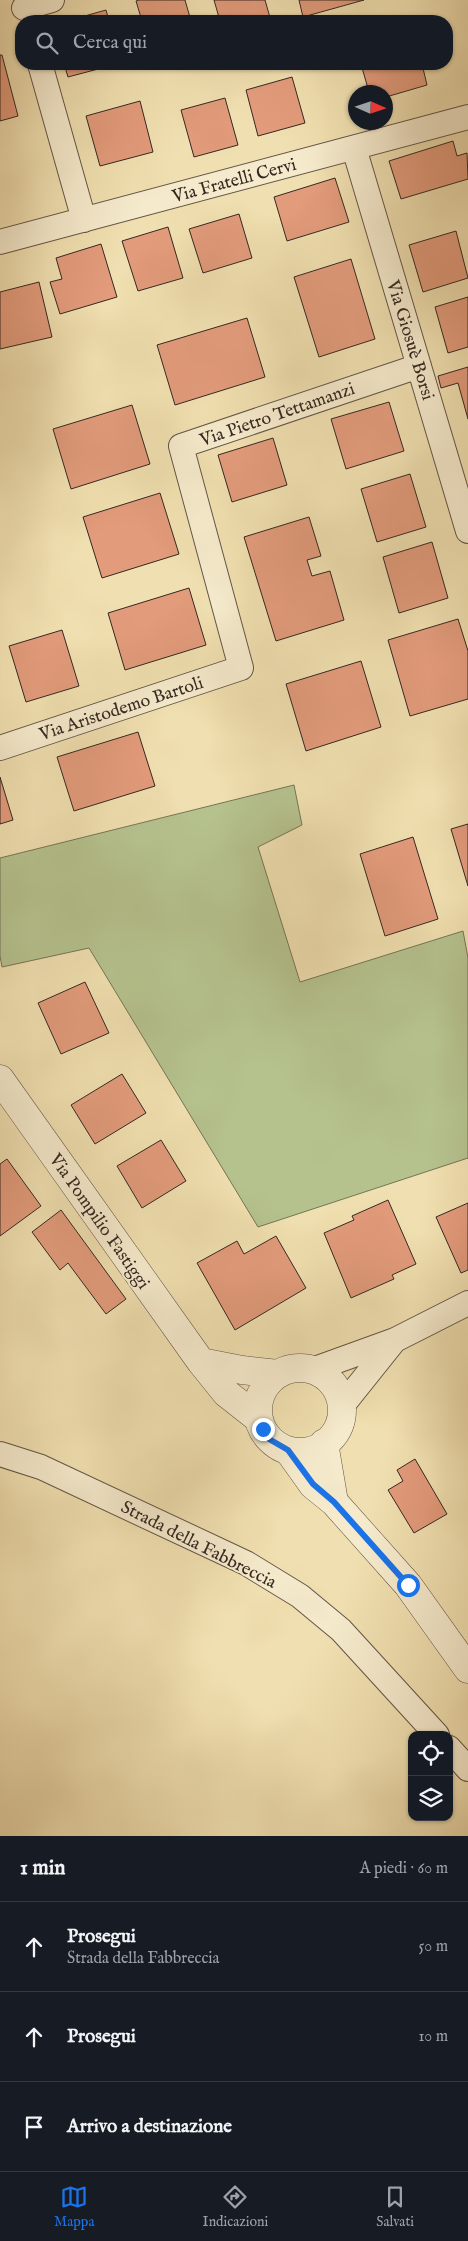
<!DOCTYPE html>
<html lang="it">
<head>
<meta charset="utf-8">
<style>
	body { margin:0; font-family:"IM FELL English",serif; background:#242831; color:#f1f3f6 }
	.controls { position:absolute; right:15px; bottom:15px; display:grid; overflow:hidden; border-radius:10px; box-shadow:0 1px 4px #0004 }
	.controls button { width:45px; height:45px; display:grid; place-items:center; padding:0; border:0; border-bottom:1px solid #363941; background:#171b24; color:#f1f3f6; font:25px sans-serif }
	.compass { position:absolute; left:348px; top:85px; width:45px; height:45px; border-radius:50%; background:#171b24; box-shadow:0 1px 4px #0004; rotate:93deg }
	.stop { position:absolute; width:15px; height:15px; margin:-11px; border:4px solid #1a73e8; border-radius:50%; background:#fff }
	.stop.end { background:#1a73e8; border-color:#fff; box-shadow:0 1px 5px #0008 }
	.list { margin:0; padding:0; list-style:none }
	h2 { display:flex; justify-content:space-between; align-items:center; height:65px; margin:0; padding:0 20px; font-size:21px }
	h2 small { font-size:16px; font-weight:400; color:#9ea1a6 }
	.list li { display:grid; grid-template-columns:32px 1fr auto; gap:15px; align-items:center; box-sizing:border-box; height:90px; padding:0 20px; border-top:1px solid #363941 }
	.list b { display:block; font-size:19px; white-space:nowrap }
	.list p { margin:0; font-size:16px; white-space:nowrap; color:#9ea1a6 }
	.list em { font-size:16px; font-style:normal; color:#9ea1a6 }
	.icon { flex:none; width:28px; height:28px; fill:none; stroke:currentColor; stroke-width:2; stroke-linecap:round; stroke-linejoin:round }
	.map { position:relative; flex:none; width:468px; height:1836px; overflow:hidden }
	.search { position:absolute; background:#171b24; box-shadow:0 1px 4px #0004; left:15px; right:15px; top:15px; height:55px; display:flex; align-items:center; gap:12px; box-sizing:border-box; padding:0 18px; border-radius:20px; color:#9ea1a6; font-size:19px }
	.sheet { height:335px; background:#171b24 }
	nav { display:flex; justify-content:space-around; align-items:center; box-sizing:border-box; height:70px; border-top:1px solid #363941; background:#171b24; font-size:14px; color:#9ea1a6 }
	nav a { display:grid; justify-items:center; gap:2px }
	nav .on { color:#1a73e8 }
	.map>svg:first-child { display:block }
	.green { fill:#b5c28e; stroke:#747558 }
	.building { fill:#e29b7b; stroke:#342822 }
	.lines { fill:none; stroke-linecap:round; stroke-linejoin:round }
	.minor-casing { stroke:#635646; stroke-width:26 }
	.tertiary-casing { stroke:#635646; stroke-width:29 }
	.minor { stroke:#f5eacc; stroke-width:24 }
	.tertiary { stroke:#f5eacc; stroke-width:28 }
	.route { stroke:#1a73e8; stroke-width:6 }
	.labels { text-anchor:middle; stroke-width:4; stroke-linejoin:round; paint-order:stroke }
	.street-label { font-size:18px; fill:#342822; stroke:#f5eacc }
</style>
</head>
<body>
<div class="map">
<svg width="468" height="1836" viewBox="0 0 468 1836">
	<rect width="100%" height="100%" fill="#f0dfb0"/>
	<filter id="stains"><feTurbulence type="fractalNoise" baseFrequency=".004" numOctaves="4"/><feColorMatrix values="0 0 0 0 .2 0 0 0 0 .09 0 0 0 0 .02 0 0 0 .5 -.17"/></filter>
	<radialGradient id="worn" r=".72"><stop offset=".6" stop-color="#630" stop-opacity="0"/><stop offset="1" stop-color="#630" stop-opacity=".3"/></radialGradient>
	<path class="green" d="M294,785l8,40 -44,22 42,135 163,-51 5,27v200l-210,69 -169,-279 -87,19 -2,-11v-98z"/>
	<path class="building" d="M139,0h46l6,21h-49l-6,-20z
		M214,0h51l6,21h-51z
		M299,0h65l-61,17z
		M106,10l3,11h-42z
		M0,55h2l16,61 -18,5z
		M64,64h53l-49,13z
		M361,64h61l5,21 -41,12v-5h-17z
		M292,77l13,46 -47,13 -12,-46z
		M225,98l13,47 -44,12 -13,-47z
		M140,101l13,51 -53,14 -14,-50z
		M453,141l4,15 10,-3 1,26 -67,20 -12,-38z
		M335,178l14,44 -62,19 -13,-44z
		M239,214l13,44 -49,15 -14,-44z
		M168,227l15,51 -45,13 -16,-50z
		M456,231l12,47 -45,14 -14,-47z
		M101,244l16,53 -57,17 -10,-32 12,-3 -6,-21z
		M351,259l24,80 -56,18 -25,-80z
		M39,282l13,55 -52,12v-57z
		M468,297v50l-20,6 -13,-46z
		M247,318l18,59 -90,28 -18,-60z
		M468,367v52l-10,-36 -17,5 -3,-12z
		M389,402l15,49 -58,18 -15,-50z
		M132,405l18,59 -79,25 -18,-60z
		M273,438l14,47 -55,17 -14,-47z
		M410,474l16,53 -49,15 -16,-53z
		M160,493l19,61 -77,24 -19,-61z
		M309,517l12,39 -14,4 5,16 18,-5 14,49 -68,21 -32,-104z
		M432,542l16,56 -49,15 -16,-56z
		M189,588l17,57 -81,25 -17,-57z
		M458,619l10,32v48l-58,17 -22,-76z
		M62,630l17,56 -53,16 -17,-56z
		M361,661l20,66 -75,24 -20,-67z
		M138,732l17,54 -81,25 -17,-54z
		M0,777l13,43 -13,4z
		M468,824v62l-17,-57z
		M413,837l25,82 -53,17 -25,-82z
		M85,982l24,51 -48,21 -23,-51z
		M122,1074l24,39 -51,31 -24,-39z
		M161,1140l25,41 -44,27 -25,-42z
		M7,1159l34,47 -41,30v-72z
		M388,1200l28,64 -24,11 2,4 -43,19 -27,-65 30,-13 -2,-4z
		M468,1203v67l-7,3 -25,-56z
		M61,1210l65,89 -20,15 -38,-51 -8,7 -28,-38z
		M276,1236l30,52 -71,42 -38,-67 40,-22 7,13z
		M415,1459l32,55 -33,19 -26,-43 15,-9 -6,-11z"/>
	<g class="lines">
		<g class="minor-casing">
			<path id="minor" d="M24,8l28,-8
				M40,64l44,156
				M354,148l114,383
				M0,242l468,-125
				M0,748l241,-80 -60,-222 238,-80
				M312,1370l83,-30 73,-37
				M342,1406l52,-65
				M0,1454l41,13 205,96 54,33 41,34 96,105
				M449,1748l19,21"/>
		</g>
		<g class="tertiary-casing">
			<path id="tertiary" d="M0,1079l201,283 25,31 33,26
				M201,1362l41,8 36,4
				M258 1410a42 42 0 1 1 84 0a42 42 0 1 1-84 0Z
				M324,1443l10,59
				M288,1450l25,35 21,17 74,83 60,84"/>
		</g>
		<use href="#minor" class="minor"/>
		<use href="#tertiary" class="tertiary"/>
	</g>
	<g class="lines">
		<path class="route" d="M263,1429l6,10 19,11 25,34 21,18 74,83"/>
	</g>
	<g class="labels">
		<g class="street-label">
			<text transform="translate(234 180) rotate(-15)" y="6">Via Fratelli Cervi</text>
			<text transform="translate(411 340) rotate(73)" y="6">Via Giosuè Borsi</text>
			<text transform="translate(277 414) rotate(-19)" y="6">Via Pietro Tettamanzi</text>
			<text transform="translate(121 708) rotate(-18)" y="6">Via Aristodemo Bartoli</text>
			<text transform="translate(100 1221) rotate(55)" y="6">Via Pompilio Fastiggi</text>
			<text transform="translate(199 1544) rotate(27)" y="6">Strada della Fabbreccia</text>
		</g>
	</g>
	<rect width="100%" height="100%" filter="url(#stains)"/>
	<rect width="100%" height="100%" fill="url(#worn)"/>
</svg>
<div class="controls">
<button><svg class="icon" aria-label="locate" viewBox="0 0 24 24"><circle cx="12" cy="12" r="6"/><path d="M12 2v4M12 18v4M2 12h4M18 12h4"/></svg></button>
<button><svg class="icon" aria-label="layers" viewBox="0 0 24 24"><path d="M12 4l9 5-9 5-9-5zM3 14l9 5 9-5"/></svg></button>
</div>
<svg class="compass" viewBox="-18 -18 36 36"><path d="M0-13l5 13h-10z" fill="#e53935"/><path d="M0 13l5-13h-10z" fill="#9ea1a6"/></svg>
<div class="stop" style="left:408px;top:1585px"></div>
<div class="stop end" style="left:263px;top:1429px"></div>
<div class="search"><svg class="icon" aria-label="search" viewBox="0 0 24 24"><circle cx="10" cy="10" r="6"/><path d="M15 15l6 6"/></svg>Cerca qui</div>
</div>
<section class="sheet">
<h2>1 min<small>A piedi · 60 m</small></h2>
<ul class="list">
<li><svg class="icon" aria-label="ahead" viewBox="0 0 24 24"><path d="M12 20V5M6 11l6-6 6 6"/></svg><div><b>Prosegui</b><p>Strada della Fabbreccia</p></div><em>50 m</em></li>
<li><svg class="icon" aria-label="ahead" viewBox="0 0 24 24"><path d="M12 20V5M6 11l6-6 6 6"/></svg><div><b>Prosegui</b></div><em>10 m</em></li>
<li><svg class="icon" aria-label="arrive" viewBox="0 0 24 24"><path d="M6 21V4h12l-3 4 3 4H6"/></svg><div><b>Arrivo a destinazione</b></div></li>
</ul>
</section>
<nav>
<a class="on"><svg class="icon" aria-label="map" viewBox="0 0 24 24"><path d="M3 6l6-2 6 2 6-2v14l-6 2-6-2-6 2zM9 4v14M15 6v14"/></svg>Mappa</a>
<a><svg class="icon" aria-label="directions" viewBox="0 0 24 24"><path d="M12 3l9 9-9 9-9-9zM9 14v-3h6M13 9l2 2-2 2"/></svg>Indicazioni</a>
<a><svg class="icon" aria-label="saved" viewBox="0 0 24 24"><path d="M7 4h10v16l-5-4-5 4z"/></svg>Salvati</a>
</nav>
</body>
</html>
